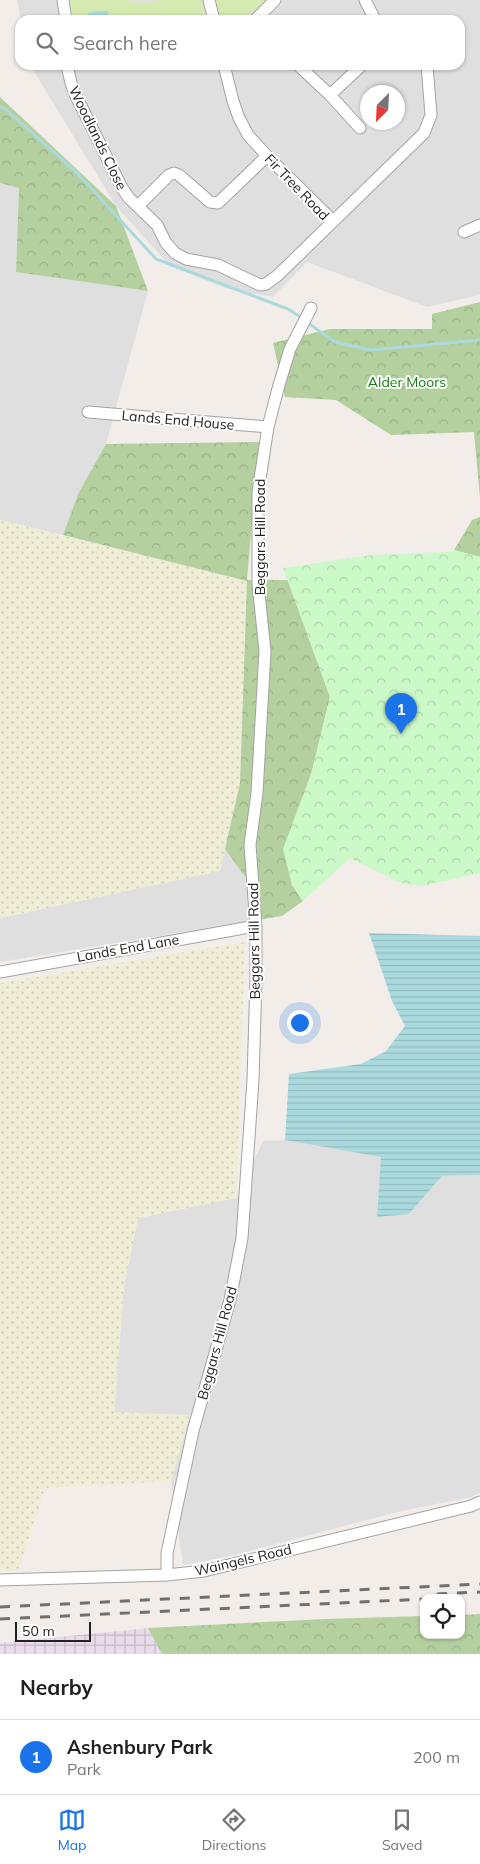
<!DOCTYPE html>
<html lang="en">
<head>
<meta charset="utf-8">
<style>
	body { margin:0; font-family:Mulish,sans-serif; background:#f2f2f2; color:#202124 }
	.controls { position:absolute; right:15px; bottom:15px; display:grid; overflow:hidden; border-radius:10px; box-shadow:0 1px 4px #0004 }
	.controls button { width:45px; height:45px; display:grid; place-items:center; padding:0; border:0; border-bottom:1px solid #e0e0e0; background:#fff; color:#202124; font:25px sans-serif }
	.compass { position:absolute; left:360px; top:85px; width:45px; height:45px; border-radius:50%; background:#fff; box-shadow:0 1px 4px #0004; rotate:204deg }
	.scale { position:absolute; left:15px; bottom:12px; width:76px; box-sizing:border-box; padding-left:5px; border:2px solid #222; border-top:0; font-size:14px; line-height:18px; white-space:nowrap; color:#222; -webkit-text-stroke:4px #fff; paint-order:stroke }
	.you { position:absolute; left:299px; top:1022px; width:18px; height:18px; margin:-12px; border:4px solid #fff; border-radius:50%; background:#1a73e8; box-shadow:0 0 0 8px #1a73e833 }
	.badge { display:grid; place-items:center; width:32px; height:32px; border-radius:50%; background:#1a73e8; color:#fff; font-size:16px; font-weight:700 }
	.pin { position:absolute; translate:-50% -41px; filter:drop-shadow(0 1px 2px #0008) }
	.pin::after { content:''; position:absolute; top:26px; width:18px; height:15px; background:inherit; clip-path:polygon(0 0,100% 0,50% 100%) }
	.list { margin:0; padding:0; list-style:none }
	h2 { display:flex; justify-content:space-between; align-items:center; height:65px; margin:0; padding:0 20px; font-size:21px }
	h2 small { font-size:16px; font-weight:400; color:#757577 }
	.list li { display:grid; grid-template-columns:32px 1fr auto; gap:15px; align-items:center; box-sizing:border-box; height:75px; padding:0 20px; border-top:1px solid #e0e0e0 }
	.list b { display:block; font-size:19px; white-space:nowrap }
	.list p { margin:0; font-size:16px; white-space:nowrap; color:#757577 }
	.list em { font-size:16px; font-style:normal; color:#757577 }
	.icon { flex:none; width:28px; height:28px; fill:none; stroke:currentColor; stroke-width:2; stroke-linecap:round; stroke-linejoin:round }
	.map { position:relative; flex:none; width:480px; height:1654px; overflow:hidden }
	.search { position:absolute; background:#fff; box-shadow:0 1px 4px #0004; left:15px; right:15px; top:15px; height:55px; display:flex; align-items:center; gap:12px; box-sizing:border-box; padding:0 18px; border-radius:15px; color:#757577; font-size:19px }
	.sheet { height:140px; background:#fff }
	nav { display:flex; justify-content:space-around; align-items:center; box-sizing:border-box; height:70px; border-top:1px solid #e0e0e0; background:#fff; font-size:14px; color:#757577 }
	nav a { display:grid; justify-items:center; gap:2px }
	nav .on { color:#1a73e8 }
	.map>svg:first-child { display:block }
	.residential { fill:#e0dfdf; fill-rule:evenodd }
	.industrial { fill:url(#industrial-grid) }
	.farmland { fill:url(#farmland-dots) }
	.grass { fill:#d5eab1 }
	.forest { fill:url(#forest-crowns) }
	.park { fill:url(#park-crowns) }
	.water { fill:url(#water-rules) }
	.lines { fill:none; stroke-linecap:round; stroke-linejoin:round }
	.stream { stroke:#abdade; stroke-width:3 }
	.street-casing { stroke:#a3a3a3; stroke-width:13 }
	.street { stroke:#fff; stroke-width:11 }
	.rail { stroke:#707070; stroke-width:3; stroke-dasharray:10 10; stroke-linecap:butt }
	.labels { text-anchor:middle; stroke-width:4; stroke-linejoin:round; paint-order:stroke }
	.street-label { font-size:14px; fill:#222; stroke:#fff }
	.park-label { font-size:14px; fill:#16810e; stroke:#fff }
</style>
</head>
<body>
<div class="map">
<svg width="480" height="1654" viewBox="0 0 480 1654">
	<defs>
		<pattern id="industrial-grid" width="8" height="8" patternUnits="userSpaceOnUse" patternTransform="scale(1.25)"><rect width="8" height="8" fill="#eadbea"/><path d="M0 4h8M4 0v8" fill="none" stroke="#c8bcc8"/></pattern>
		<pattern id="farmland-dots" width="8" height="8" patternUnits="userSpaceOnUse" patternTransform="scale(1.25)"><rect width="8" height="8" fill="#efedd5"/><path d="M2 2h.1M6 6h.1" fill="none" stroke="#cdcbb7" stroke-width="1.8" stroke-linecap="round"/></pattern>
		<pattern id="forest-crowns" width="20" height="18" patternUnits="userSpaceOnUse" patternTransform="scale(1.25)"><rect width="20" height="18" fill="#b4d09f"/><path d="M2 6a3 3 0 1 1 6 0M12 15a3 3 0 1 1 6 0" fill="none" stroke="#9ab289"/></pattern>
		<pattern id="park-crowns" width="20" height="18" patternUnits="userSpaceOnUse" patternTransform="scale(1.25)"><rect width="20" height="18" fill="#ccf9c8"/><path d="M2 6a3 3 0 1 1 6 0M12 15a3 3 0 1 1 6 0" fill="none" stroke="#afd5ac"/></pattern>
		<pattern id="water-rules" width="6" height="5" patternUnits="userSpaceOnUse" patternTransform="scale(1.25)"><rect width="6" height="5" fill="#abdade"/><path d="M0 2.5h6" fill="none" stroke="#93bbbe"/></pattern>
	</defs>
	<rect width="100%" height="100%" fill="#f2ede9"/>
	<path class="residential" d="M17,0h463v295l-53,12 -120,-45 -34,35 -45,-8 -58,-23 -54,-60 -86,-141h430v-45h-439zM368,92h30v30h-30z
		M0,183l19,4 -3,85 132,19 -42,153 -28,50 -15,41 -63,-15z
		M225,849l21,29 4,43 -250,41v-44l220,-47z
		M285,1140l97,17 -5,59 32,-2 33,-38 38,-1v318l-9,4 -74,15 -162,43 -52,10 -12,-84 19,-66 -76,-2 10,-127 14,-68 98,-20 27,-57z"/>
	<path class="industrial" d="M148,1628l14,26h-162v-11z"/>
	<path class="farmland" d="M0,520l247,61 -7,202 -20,88 -220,47z
		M245,942l-9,256 -98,20 -14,68 -10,126 76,3 -19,66 -126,7 -26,82 -19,1v-588z"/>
	<path class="grass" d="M70,0h54l20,3 18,-3h40l4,20h-134z
		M213,0h55l-6,6 -4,1 -15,13h-25z"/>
	<path class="forest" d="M0,97l116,109 32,85 -132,-19 3,-84 -19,-5z
		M480,302v196l-6,-66 -83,3 -55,-35 -51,-3 -12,-54 57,-14h102v-15z
		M259,442l-12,138h41l42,117 -18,74 -20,114 11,16 -21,15 -32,5 -4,-43 -21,-29 15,-66 7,-202 -184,-46 15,-41 28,-50z
		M480,517v40l-26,-7 18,-30z
		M480,1614v40h-318l-14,-26 177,-9 99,-3v19h37v-20z"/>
	<path class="park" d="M454,550l26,7v316l-58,13 -21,-3 -51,-25 -47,43 -11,-16 -9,-36 29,-78 18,-74 -47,-129 89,-13 73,-3z"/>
	<path class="water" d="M98,11h10l1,8 -19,1 -2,-7z
		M369,933l111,3v239l-38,1 -33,38 -32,3 4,-60 -96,-17 4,-66 72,-10 25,-13 19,-25 -13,-25z"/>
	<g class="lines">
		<path class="stream" d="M0,107l4,1 72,64 80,87 132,50 11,7
			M308,323l27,19 36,8 109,-10"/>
		<g class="street-casing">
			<path id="street" d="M63,0l3,20
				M209,0l5,20
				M365,0l10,20
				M255,20l20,-20
				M67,65l4,18 4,11 47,94 7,10 28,27 9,18 9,10 11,6 32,6 42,20 6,-1 11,-8 147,-143 7,-18 -4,-50
				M224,65l9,36 6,17 9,17 19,21 66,65
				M298,65l32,30 30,33
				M330,95l32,-30
				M138,206l31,-31 5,-2 5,2 31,27 8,1 49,-47
				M464,232l16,-7
				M88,412l180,15
				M0,972l256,-46
				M167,1575v-22l26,-122 37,-131 12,-62 11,-158 3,-101v-53l-6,-81 7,-52 8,-142 -7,-67v-92l10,-65 11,-42 11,-36 21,-41
				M0,1580l167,-5 37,-4 267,-65 9,-4"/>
		</g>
		<use href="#street" class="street"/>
		<path class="rail" d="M437,1594l43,-2
			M0,1607l480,-23
			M0,1619l424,-20"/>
	</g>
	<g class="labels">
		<g class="street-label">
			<text transform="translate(98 138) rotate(64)" y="5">Woodlands Close</text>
			<text transform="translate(297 187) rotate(46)" y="5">Fir Tree Road</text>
			<text transform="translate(178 420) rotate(5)" y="5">Lands End House</text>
			<text transform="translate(260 537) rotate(-90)" y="5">Beggars Hill Road</text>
			<text transform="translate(254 941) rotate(-91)" y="5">Beggars Hill Road</text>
			<text transform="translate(128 948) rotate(-10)" y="5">Lands End Lane</text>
			<text transform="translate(217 1343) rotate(-75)" y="5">Beggars Hill Road</text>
			<text transform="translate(243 1560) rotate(-13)" y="5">Waingels Road</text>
		</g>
		<g class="park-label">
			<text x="407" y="387">Alder Moors</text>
		</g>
	</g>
</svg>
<div class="controls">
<button><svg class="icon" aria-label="locate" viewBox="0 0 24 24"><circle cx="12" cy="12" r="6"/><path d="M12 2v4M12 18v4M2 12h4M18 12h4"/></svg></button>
</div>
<svg class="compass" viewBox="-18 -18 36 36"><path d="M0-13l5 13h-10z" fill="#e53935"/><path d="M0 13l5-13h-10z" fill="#757577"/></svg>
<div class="scale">50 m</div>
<div class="you"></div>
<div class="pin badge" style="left:401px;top:734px">1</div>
<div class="search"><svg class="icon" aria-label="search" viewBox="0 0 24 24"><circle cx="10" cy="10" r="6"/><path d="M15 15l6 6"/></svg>Search here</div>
</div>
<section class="sheet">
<h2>Nearby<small></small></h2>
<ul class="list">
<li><span class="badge">1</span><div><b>Ashenbury Park</b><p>Park</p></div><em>200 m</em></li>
</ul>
</section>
<nav>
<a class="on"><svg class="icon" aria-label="map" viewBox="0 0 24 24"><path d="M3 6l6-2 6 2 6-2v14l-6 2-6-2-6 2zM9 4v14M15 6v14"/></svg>Map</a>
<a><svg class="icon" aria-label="directions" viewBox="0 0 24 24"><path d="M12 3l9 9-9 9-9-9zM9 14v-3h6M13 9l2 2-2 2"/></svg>Directions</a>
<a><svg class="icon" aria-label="saved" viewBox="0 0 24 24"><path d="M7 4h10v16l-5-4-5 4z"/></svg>Saved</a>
</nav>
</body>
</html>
